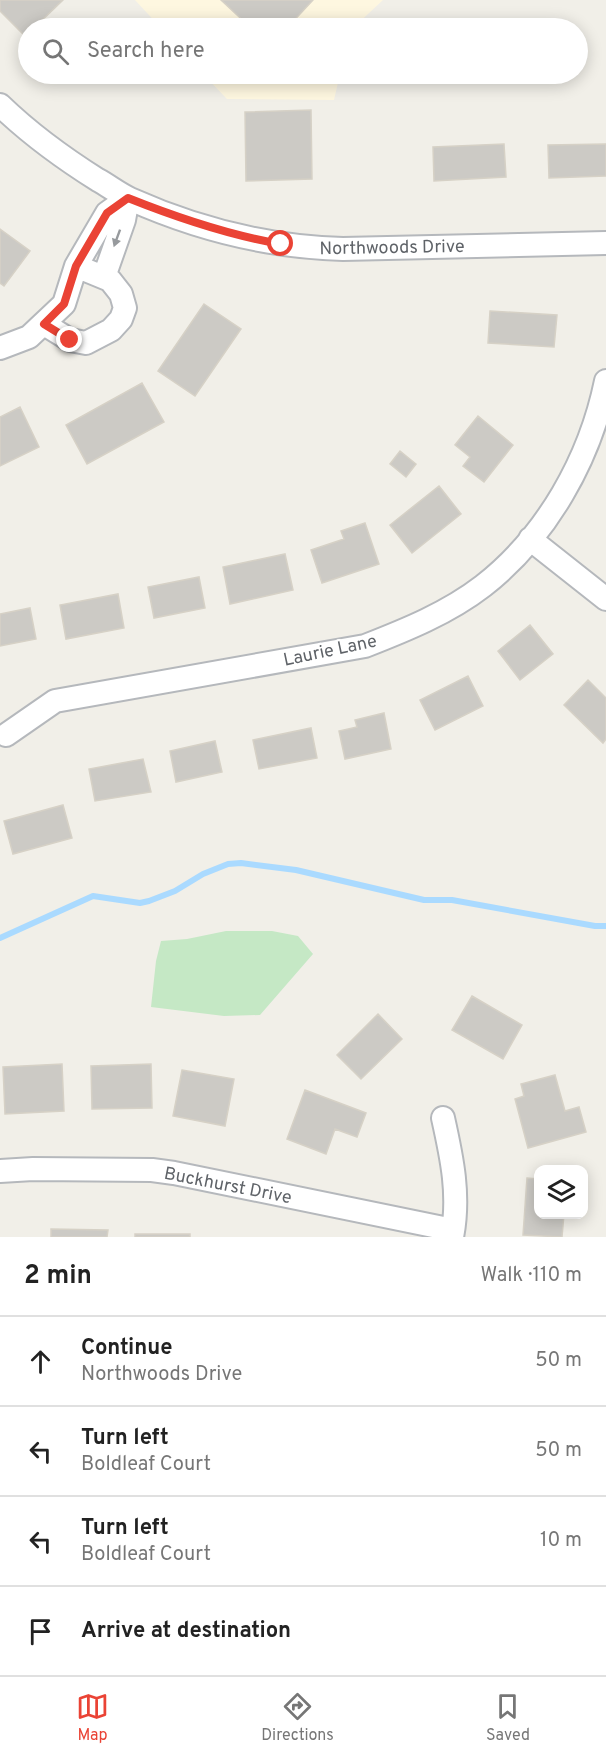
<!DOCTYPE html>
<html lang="en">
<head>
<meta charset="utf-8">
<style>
	body { margin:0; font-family:Overpass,sans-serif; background:#f6f6f6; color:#222 }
	.controls { position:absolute; right:18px; bottom:18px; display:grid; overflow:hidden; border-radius:12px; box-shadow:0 3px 15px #0003 }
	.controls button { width:54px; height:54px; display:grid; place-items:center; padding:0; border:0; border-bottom:2px solid #e0e0e0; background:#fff; color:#222; font:30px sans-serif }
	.stop { position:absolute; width:18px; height:18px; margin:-14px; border:4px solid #ea4335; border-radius:50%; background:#fff }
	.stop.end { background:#ea4335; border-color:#fff; box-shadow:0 2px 6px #0008 }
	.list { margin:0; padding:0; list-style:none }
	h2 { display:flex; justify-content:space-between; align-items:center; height:78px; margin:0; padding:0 24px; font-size:26px }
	h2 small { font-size:20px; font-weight:400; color:#767676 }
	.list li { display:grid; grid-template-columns:39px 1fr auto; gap:18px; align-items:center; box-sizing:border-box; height:90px; padding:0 24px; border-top:2px solid #e0e0e0 }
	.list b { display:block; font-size:22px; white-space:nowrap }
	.list p { margin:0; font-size:20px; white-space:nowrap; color:#767676 }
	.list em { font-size:20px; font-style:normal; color:#767676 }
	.icon { flex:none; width:33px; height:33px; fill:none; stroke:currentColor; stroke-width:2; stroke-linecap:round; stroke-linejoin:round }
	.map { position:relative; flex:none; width:606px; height:1237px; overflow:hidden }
	.search { position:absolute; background:#fff; box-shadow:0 3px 15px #0003; left:18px; right:18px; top:18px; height:66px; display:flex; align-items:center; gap:15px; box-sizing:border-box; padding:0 21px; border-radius:33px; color:#767676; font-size:22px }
	.sheet { height:438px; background:#fff }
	nav { display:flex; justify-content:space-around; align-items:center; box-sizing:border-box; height:84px; border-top:2px solid #e0e0e0; background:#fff; font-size:16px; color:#767676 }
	nav a { display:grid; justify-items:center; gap:3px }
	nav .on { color:#ea4335 }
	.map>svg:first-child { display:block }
	.commercial { fill:#fef7e0 }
	.green { fill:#c5e8c5 }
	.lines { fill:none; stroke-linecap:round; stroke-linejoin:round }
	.stream { stroke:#aadaff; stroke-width:6 }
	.building { fill:#cccac5; stroke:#d6d1c6; stroke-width:1.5 }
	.minor-casing { stroke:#b5b8bc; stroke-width:26 }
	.minor { stroke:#fff; stroke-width:22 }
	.oneway { fill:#979a9d }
	.route { stroke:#ea4335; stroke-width:8 }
	.labels { text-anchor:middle; stroke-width:4.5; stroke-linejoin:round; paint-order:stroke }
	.street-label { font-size:18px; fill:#5f6368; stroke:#fff }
</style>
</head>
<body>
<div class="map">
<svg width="606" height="1237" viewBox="0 0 606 1237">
	<rect width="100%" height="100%" fill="#f1efe8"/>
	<path class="commercial" d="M135,0h248l-30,28h-192z
		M203,74h137l-6,26 -107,-1z"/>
	<path class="green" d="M226,931h46l26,5 15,18 -53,61 -36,1 -73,-9 5,-46 5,-20 26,-2z"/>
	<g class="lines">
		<path class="stream" d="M0,938l93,-42 47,7 9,-2 26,-10 28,-17 25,-10 13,-1 55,7 128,30h28l143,26h11"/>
	</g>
	<path class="building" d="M0,0h63l-29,28h-6v6l-2,3 -26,-26z
		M221,0h92l-26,28h-36z
		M311,110l1,69 -66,2 -1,-69z
		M504,144l2,33 -72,4 -1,-34z
		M606,144v32l-57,2 -1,-33z
		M0,229l30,22 -26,35 -4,-3z
		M204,304l37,25 -46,67 -37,-25z
		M490,311l67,4 -3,32 -66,-4z
		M142,383l22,39 -77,42 -21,-39z
		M20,407l19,40 -39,19v-49z
		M478,416l35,29 -29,37 -21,-16 7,-9 -15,-12z
		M400,451l16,13 -10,13 -16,-13z
		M439,486l22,28 -49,39 -22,-28z
		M365,523l14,41 -57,19 -11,-33 33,-11 -3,-8z
		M285,554l8,36 -63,14 -7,-37z
		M199,577l6,31 -51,10 -6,-31z
		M118,594l6,34 -58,11 -6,-34z
		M30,608l6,31 -36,7v-32z
		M530,625l23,29 -33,26 -22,-29z
		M468,676l15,30 -48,24 -15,-30z
		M588,680l18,18v41l-3,4 -39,-38z
		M384,713l7,36 -46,10 -6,-28 18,-4 -2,-7z
		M311,728l6,30 -58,11 -6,-29z
		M215,741l7,31 -46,10 -6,-31z
		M143,759l8,33 -56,9 -6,-32z
		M63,805l9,33 -59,16 -9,-33z
		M472,996l50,29 -19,34 -51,-29z
		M378,1014l24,25 -41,40 -24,-24z
		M62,1064l2,47 -59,3 -2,-47z
		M151,1064l1,44 -60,1 -1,-43z
		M182,1070l52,9 -9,47 -52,-10z
		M555,1075l10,36 14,-4 7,25 -58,16 -13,-49 9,-3 -3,-12z
		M305,1090l61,23 -9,24 -22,-8 -9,25 -39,-15z
		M527,1178l11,1v35h26l-2,23 -39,-2z
		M51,1229l57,1 -1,7h-56z
		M135,1234h55v3h-55z"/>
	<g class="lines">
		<g class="minor-casing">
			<path id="minor" d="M0,105c30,29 63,53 98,75 11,6 21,14 32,19 67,30 139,48 213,50l263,-6
				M104,277l20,-57 4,-22
				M44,324l26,16 16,3 25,-13 10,-11 4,-11 -4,-14 -11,-14 -34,-14
				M0,348l29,-11 35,-33 12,-38 31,-53 21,-15
				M530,539l76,60
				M6,735l49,-34 310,-55c41,-16 83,-33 118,-60 64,-50 107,-127 123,-205
				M443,1118c9,40 17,78 9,119
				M0,1171l33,-2 119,1 22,3 279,57"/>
		</g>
		<use href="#minor" class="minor"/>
	</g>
	<defs><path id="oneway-solid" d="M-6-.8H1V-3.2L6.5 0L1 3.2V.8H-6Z" transform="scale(1.5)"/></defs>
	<use class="oneway" href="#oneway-solid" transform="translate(117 238) rotate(110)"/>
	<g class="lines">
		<path class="route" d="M70,340l-26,-16 20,-20 12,-38 31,-53 21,-15c50,20 100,37 153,46"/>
	</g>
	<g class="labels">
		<g class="street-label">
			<text transform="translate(392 247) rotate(-1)" y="6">Northwoods Drive</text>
			<text transform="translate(330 650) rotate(-12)" y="6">Laurie Lane</text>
			<text transform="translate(228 1185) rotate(11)" y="6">Buckhurst Drive</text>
		</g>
	</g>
</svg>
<div class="controls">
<button><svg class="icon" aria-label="layers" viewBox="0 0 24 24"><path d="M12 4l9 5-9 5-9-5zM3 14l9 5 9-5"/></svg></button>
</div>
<div class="stop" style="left:281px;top:244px"></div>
<div class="stop end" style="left:70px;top:340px"></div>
<div class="search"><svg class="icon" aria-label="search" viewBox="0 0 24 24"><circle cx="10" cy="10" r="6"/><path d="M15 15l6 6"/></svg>Search here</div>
</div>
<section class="sheet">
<h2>2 min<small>Walk · 110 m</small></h2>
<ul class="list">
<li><svg class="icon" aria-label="ahead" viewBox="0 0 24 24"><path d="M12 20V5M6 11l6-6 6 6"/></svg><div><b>Continue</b><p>Northwoods Drive</p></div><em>50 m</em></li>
<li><svg class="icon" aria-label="left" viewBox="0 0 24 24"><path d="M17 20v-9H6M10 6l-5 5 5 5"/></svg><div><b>Turn left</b><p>Boldleaf Court</p></div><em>50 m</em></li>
<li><svg class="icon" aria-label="left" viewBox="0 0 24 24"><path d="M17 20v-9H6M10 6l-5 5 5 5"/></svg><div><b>Turn left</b><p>Boldleaf Court</p></div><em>10 m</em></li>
<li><svg class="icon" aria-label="arrive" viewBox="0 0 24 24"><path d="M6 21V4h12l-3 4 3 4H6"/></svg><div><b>Arrive at destination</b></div></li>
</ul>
</section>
<nav>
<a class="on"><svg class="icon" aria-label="map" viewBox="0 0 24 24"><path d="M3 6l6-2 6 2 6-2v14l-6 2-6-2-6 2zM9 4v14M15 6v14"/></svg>Map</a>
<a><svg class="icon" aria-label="directions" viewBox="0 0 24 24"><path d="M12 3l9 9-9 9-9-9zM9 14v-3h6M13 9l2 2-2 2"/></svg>Directions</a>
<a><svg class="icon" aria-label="saved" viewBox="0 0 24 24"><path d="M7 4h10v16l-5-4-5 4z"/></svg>Saved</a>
</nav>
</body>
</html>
